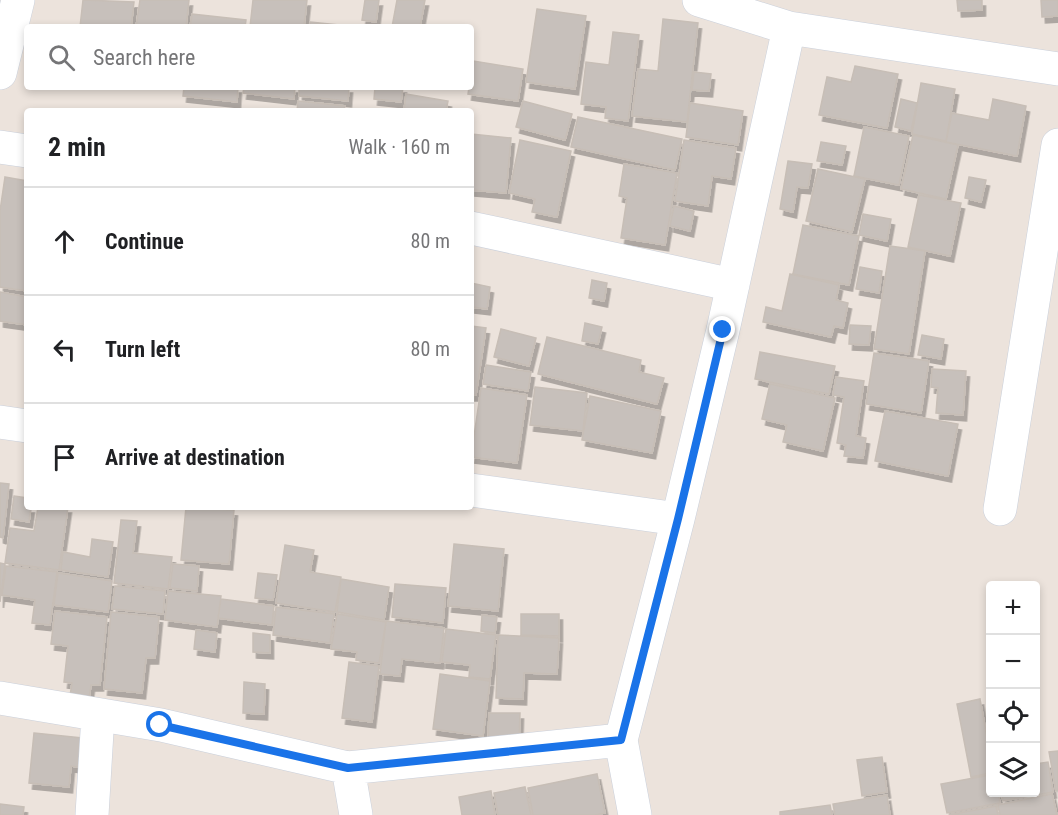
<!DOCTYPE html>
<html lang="en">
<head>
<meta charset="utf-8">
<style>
	body { margin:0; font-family:"Roboto Condensed",sans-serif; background:#f6f6f6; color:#202124 }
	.controls { position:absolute; right:18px; bottom:18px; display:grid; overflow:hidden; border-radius:6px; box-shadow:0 3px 9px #0003 }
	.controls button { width:54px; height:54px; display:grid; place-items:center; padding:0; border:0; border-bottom:2px solid #e0e0e0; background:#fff; color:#202124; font:30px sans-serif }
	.stop { position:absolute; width:18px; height:18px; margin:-14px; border:4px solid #1a73e8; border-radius:50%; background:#fff }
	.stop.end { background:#1a73e8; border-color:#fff; box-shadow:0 2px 6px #0008 }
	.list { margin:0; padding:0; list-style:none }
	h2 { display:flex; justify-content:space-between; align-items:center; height:78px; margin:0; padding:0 24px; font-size:26px }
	h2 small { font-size:20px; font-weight:400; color:#757577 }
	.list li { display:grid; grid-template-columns:39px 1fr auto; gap:18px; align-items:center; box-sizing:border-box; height:108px; padding:0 24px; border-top:2px solid #e0e0e0 }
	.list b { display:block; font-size:22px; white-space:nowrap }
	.list em { font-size:20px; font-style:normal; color:#757577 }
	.icon { flex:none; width:33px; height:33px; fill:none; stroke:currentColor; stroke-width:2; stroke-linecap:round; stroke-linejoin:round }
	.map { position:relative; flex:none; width:1058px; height:815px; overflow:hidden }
	.search { position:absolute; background:#fff; box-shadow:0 3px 9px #0003; left:24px; top:24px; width:450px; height:66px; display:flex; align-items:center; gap:15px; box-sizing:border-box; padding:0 21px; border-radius:6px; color:#757577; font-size:22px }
	.panel { position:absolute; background:#fff; box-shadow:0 3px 9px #0003; left:24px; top:108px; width:450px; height:402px; border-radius:6px }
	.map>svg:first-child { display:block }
	.building { fill:#c7c0bb; stroke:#c7beb6; stroke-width:1.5; filter:url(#shadow) }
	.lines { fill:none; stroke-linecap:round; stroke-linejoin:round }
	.minor-casing { stroke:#cad0db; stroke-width:34 }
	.minor { stroke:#fff; stroke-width:33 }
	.route { stroke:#1a73e8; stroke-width:8 }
</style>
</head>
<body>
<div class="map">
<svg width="1058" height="815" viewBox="0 0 1058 815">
	<defs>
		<filter id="shadow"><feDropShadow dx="3.5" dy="6" stdDeviation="0" flood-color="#0004"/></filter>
	</defs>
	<rect width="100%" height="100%" fill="#ece3dc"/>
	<path class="building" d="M83,0l51,2 -3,25h-51z
		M140,0h49l-3,27h-50z
		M253,0h54l-3,27h-54z
		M365,0h14l-3,22 -14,-2z
		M397,0h28l-5,27h-28z
		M957,0h25v10l-24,1z
		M1041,0h17v16l-16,1z
		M537,9l49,7 -11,73 -49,-7z
		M192,14l54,6 -1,7h-55z
		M663,19l35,4 -11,99 -55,-6 6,-47 20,2z
		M310,22l49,5h-49z
		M613,32l26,3 -11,86 -23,-3 1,-11 -25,-3 5,-42 23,3z
		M473,61l50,8 -5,32 -50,-7 1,-7h2z
		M855,66l43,8 -11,54 -68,-13 8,-38 24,5z
		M694,72l17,2 -2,17 -17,-1z
		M921,83l34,6 -9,52 -34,-7z
		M184,87h54l-1,15 -54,-6z
		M244,87h51l-1,12 -51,-6z
		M299,87h50l-1,14 -49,-5z
		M375,87h28l-2,15 -27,-3z
		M406,94l42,7 -2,10h-42z
		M901,99l16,4 -6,28 -16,-4z
		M993,99l33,7 -9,50 -71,-14 6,-29 37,7z
		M298,101l47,5 -1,5h-47z
		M523,101l49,13 -7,26 -49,-13z
		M690,103l53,8 -5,34 -52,-8z
		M578,117l104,22 -7,31 -104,-23z
		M864,127l45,9 -10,49 -45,-9z
		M471,134l40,4 -5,55 -35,-3z
		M913,135l45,10 -12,54 -45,-10z
		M520,140l51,11 -14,66 -25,-5 3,-13 -26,-6z
		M684,140l52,8 -5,31 -19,-3 -4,30 -33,-5z
		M821,142l25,4 -4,19 -25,-4z
		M788,161l24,3 -4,24 -11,-1 -4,25 -13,-3z
		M624,164l53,9 -12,72 -44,-7 6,-40 -8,-2z
		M818,169l47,10 -13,53 -46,-11z
		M5,177l22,4v110l-27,-4v-76z
		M969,177l17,3 -5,22 -16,-4z
		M919,195l42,8 -11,53 -42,-9z
		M674,206l20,5 -4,20 -20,-5z
		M863,214l28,5 -4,22 -28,-6z
		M803,225l56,11 -10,49 -56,-11z
		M890,246l35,5 -16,103 -35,-5z
		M860,267l22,4 -3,22 -23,-4z
		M790,274l49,11 -3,15 12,3 -5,25 -9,-2 -3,11 -68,-15 3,-15 16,4z
		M592,280l15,3 -3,18 -15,-3z
		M471,283l19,4 -3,22 -16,-2z
		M0,292l27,5v28l-27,-4z
		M585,323l17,4 -4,17 -16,-3z
		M850,325l21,1 -2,19 -20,-1z
		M471,326l15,2 -10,67h-5z
		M501,329l35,9 -7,28 -35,-9z
		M922,335l22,4 -3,20 -23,-4z
		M547,337l94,23 -2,12 25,6 -7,26 -119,-30z
		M760,352l75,14 -6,28 -74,-15z
		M874,353l55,8 -8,52 -55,-9z
		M486,365l45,7 -3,19 -45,-7z
		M932,369l34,2 -3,44 -27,-2 2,-25 -7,-1z
		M836,377l28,4 -8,55 10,2 -3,20 -19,-2 2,-11 -9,-2 7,-46 -11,-2z
		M770,384l65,14 -12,53 -40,-9 4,-17 -25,-6z
		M535,387l52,6 -4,38 -53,-6z
		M481,388l46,7 -10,68 -46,-6z
		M590,396l71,15 -9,42 -70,-13z
		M885,411l73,13 -10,52 -73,-15z
		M0,483l9,1 -6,54 -3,-1z
		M14,496l13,2v9h4l-2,15 -18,-3z
		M38,507h30l-9,63 -54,-7 5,-35 24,3z
		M186,507l48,3 -5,54 -48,-4z
		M121,520l16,1 -4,32 39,4 -4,32 -54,-6z
		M92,539l21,3 -5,35 -47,-7 2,-18 27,5z
		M454,544l50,5 -6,62 -50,-5z
		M285,545l29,5 -4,22 31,5 -6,35 -59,-9z
		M0,563l5,1 -5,38z
		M173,564l26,2 -2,25 -27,-3z
		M6,566l51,6 -7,53 -18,-2 3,-23 -33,-5z
		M58,573l54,8 -4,31 -54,-7z
		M258,573l19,2 -4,25 -18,-2z
		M341,579l48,8 -5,33 -47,-8z
		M395,584l51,4 -3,35 -51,-6z
		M115,586l50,5 -2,23 -51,-5z
		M168,591l53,5 -4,31 -52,-7z
		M221,599l53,7 -2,19 -54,-7z
		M276,607l58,7 -4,29 -57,-8z
		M55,611l52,6 -7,68h-9l-2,14 -19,-3 2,-13 -8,-1 4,-36 -17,-2z
		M111,612l48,5 -4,41h-9l-4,35 -38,-4z
		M337,614l49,8 -7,41 -23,-3 1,-8 -26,-3z
		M521,614h38v22l-38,-1z
		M482,615l15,2 -2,16 -14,-2z
		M386,621l58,7 -4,35 -38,-4 -2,17 -20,-2z
		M446,629l50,6 -6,44 -21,-2 1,-12 -28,-3z
		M196,630l21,3 -2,19 -21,-3z
		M253,633l17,2v18l-17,-1z
		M498,635l61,3 -2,36 -33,-1 -1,26 -27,-1z
		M349,662l30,4 -7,56 -30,-4z
		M440,674l50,7 -7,55 -50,-7z
		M244,682l21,2 -1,30 -21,-1z
		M980,699l10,55v19l-19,4 -14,-73z
		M489,713h31l-1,30h-31z
		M34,733l58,6 -3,30 -18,-3 -2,21 -40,-4z
		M1058,751v40h-2l-7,-39z
		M882,757l5,35 -25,4 -5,-36z
		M1048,762l5,30 -50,9 -2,-9h35v-28z
		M597,774l8,39 -10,2h-62l-5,-27z
		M990,775v17h8l2,11 -53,10 -6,-29z
		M525,787l6,28h-33l-4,-22z
		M491,791l4,24h-33l-3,-18z
		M1052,794l5,21h-57l-2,-10z
		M887,795l3,20h-55l-2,-11z
		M0,804l24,3 -1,8h-23z
		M830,805l2,10h-52v-3z
		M996,806l2,9h-49z"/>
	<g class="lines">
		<g class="minor-casing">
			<path id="minor" d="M789,28l269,41
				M0,73l18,-73
				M0,147l27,4
				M471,228l262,57
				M0,422l27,4
				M471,490l207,29
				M1000,509l58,-364
				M0,698l161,27 187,43 273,-28
				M348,768l8,47
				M92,815l6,-100
				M635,815l-14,-75 57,-221 45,-189 66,-302 -90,-28"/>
		</g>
		<use href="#minor" class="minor"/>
	</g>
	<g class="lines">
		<path class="route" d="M160,725l188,43 273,-28 57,-221 45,-189"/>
	</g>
</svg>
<div class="controls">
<button>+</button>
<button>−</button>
<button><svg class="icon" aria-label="locate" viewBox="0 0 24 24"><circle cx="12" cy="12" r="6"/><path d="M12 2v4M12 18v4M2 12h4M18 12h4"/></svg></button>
<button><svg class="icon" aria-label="layers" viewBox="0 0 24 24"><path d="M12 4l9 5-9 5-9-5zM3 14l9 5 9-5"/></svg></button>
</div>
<div class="stop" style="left:160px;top:725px"></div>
<div class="stop end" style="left:723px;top:330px"></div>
<div class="search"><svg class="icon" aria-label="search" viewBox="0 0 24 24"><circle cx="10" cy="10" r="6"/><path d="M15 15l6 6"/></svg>Search here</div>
<section class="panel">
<h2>2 min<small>Walk · 160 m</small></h2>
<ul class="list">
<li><svg class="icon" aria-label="ahead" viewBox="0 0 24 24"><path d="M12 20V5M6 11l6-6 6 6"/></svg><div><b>Continue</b></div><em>80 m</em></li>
<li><svg class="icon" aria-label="left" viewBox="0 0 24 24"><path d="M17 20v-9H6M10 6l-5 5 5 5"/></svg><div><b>Turn left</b></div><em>80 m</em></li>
<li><svg class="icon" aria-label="arrive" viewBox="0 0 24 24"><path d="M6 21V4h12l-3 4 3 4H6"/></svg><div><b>Arrive at destination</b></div></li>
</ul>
</section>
</div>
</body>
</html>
